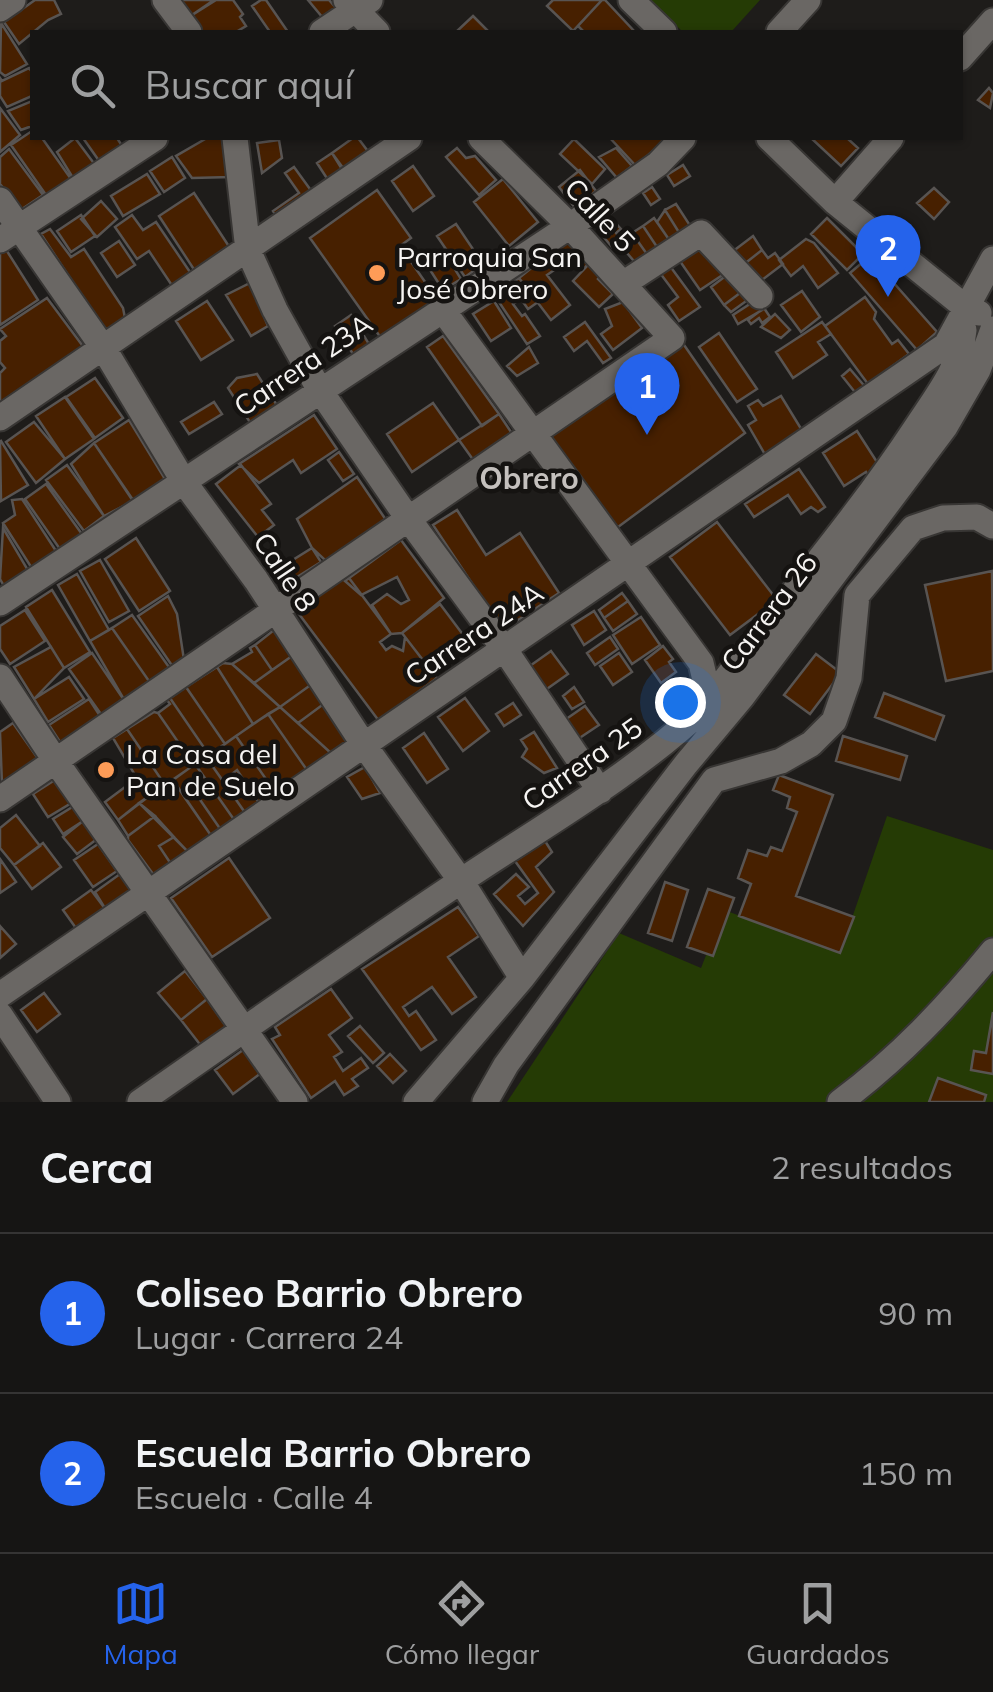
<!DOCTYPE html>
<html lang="es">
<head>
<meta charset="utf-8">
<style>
	body { margin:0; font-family:Mulish,sans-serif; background:#1f1e1d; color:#f1f3f6 }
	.you { position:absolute; left:680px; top:702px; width:35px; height:35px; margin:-25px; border:8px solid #fff; border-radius:50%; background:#1a73e8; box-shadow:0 0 0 15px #1a73e833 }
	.badge { display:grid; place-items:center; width:65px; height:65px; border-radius:50%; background:#2563eb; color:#fff; font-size:32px; font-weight:700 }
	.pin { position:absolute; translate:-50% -82px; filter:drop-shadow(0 2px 5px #0008) }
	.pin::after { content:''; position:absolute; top:52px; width:35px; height:30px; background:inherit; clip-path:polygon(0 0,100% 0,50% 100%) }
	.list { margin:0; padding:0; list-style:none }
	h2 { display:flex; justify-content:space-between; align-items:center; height:130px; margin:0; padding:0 40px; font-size:42px }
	h2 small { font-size:32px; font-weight:400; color:#9e9fa0 }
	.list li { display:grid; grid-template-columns:65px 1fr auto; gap:30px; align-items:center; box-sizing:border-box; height:160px; padding:0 40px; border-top:2px solid #353434 }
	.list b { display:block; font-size:38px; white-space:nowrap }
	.list p { margin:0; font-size:32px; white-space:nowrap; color:#9e9fa0 }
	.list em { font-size:32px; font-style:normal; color:#9e9fa0 }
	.icon { flex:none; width:55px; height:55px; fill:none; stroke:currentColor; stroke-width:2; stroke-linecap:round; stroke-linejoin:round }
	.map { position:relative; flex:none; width:993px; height:1102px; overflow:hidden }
	.search { position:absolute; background:#161514; box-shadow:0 2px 8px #0004; left:30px; right:30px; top:30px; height:110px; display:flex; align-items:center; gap:25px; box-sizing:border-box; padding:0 35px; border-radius:0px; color:#9e9fa0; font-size:38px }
	.sheet { height:450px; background:#161514 }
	nav { display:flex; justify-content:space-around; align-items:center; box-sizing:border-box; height:140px; border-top:2px solid #353434; background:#161514; font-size:28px; color:#9e9fa0 }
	nav a { display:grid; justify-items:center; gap:5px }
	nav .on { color:#2563eb }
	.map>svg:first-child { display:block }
	.green { fill:#253b05 }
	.building { fill:#472000; stroke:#585452; stroke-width:2.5 }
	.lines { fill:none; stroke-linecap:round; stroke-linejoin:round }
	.minor-casing { stroke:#383634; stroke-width:29 }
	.minor { stroke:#6a6764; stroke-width:25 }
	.poi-dot { fill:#fe9c57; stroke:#151311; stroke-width:4 }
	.labels { text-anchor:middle; stroke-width:9; stroke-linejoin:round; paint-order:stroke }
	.street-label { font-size:28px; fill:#f6f4f2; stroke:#151311 }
	.poi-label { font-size:28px; fill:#f6f4f2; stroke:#151311; text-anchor:start }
	.neighbourhood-label { font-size:30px; font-weight:bold; fill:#c4c0bd; stroke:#151311 }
</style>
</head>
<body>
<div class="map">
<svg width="993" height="1102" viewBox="0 0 993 1102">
	<rect width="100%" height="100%" fill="#1e1c1a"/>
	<path class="green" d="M649,0h111l-29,32h-48z
		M887,816l106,34v252h-486l112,-169 82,35 23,-58 116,43z"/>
	<path class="building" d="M35,0h19l7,14 -13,6 -29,24 -15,-22z
		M180,0h36l-27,17z
		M214,0h19l10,14 -3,3 6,9 -10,6h-35l-12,-15z
		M261,0h5l22,32h-18l-18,-26z
		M308,0h21l7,8 -13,10z
		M553,0h49l-29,31 -26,-25z
		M602,0h3l30,32h-51l-6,-6z
		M473,16l16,16h-33z
		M1,23l26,41 -22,12 -5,-4z
		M29,68l3,4v24l-25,11 -7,-11v-18l2,3z
		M989,88l4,5 -3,15 -12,-8z
		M32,101v25l-11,4 -13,-19z
		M0,108l20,27 -20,17z
		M32,131v7h10l29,41 -25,16 -35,-50z
		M75,138l21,28 -23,12 -16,-26z
		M83,138h34l9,14 -24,13z
		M207,138h19l5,39 -39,1 -16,-22z
		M353,138h5l12,16 -24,18 -14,-19z
		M610,138h51l3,3 -28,25z
		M811,138h36l11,10 -17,18z
		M574,139l31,30 -13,15 -32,-30z
		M279,140l3,18 -20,15 -5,-30z
		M457,148l9,10 9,-2 21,24 -17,15 -33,-38z
		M616,148l16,18 -15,12 -18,-21z
		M9,149l34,46 -21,14 -22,-25v-27z
		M332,153l13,21 -15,9 -13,-20z
		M172,157l13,21 -21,14 -14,-21z
		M683,165l7,11 -16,10 -7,-11z
		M413,166l21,30 -21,15 -21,-30z
		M294,167l21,29 -36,24 -6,-9 26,-18 -14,-20z
		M580,170l16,21 -21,17 -16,-21z
		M147,174l13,20 -37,22 -12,-20z
		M503,179l35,43 -29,24 -35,-44z
		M652,187l8,12 -9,6 -8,-12z
		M934,188l15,14 -15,17 -17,-16z
		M377,190l34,48 -11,8 37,53 -56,39 -71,-100z
		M194,193l36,55 -35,23 -36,-55z
		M101,201l16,18 -20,18 -16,-18z
		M676,204l15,23 -11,7 -15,-24z
		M665,210l15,24 -10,7 -13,-19z
		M81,215l14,21 -24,16 -14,-21z
		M132,215l11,15 13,-8 38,56 -19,12 -26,-39 -12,8 -22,-32z
		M611,218l10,11 -5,4 5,6 -9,8 -15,-18z
		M654,218l16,23 -11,9 -16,-24z
		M827,218l36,36 -16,16 -36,-36z
		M456,224l27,40 -18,13 -28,-41z
		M643,226l16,24 -10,7 -17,-24z
		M50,229l21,28 13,-8 39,59 2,10 -19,15 -65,-99z
		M632,233l17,24 -10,10 -18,-21z
		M753,236l9,14 -19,15 -11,-13z
		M569,237l21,26 -7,6 -3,-3 -4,3 -8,-10 -11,9 -11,-12z
		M697,239l30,33 -27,18 -25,-36z
		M806,239l8,4 24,30 -20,15 -15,-22 -12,10 -12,-16z
		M119,241l16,24 -18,12 -16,-24z
		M5,248l33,52 -38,25v-74z
		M443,250l18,29 -18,11 -18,-28z
		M762,250l6,8 7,-5 8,11 -25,19 -15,-18z
		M546,256l11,12 -10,7 23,30 -19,15 -32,-42z
		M870,256l67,76 -20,18 -67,-77z
		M667,262l33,45 -21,14 -11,-16 10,-8 -21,-28z
		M590,263l12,12 -4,4 15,15 -14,13 -26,-26z
		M731,272l13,18 -20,15 -13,-18z
		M519,278l19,24 -10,7 -7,-10 -8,5 9,12 3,-2 15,22 -13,8 -32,-48z
		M250,283l18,43 -17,10 -25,-41z
		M744,290l5,9 -18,13 -7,-7z
		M802,291l18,26 -19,15 -20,-27z
		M865,297l11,15 -2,7 18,25 6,-4 11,14 -41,30 -43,-58z
		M47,298l41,55 -83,56 -5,-7v-29l5,-5 -5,-6v-21l6,-5 -6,-7z
		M756,300l6,10 -24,14 -5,-9z
		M207,301l26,39 -32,20 -25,-39z
		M494,301l17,27 -20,13 -18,-27z
		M623,302l19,26 -29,22 -12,-16 11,-8 -7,-17z
		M764,308l6,9 -8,6 -3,-5 -8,6 -3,-4z
		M775,314l15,16 -9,8 -20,-11z
		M351,315l18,29 -16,10 -18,-28z
		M585,322l26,36 -8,5 -16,-22 -13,10 -10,-14z
		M822,322l9,12 -13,8 9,13 -34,23 -17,-26z
		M719,333l38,56 -20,13 -38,-55z
		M443,336l56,78 -17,12 -55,-79z
		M682,342l63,91 -131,97 -65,-93z
		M529,347l9,16 -21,13 -10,-10z
		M850,369l17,20 -9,7 -16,-20z
		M257,374l23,36 -27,17 -25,-39 9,-10z
		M95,378l28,40 -28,20 -29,-41z
		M781,396l22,36 -36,26 -19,-33 8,-5 -8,-14 10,-6 5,6z
		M65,397l29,42 -29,20 -29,-43z
		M214,402l8,12 -33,20 -8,-12z
		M433,403l26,37 -47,32 -25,-38z
		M499,414l14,21 -39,26 -15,-21z
		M314,415l23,34 -36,24 -8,-13 -34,23 -20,-19z
		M129,420l36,59 -32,21 -39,-57z
		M34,422l31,37 -29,24 -30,-41z
		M857,431l27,42 -12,8 -6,-9 -22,14 -21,-33z
		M1,441l27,44 -27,16 -1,-59z
		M94,443l39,58 -29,15 -33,-52z
		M339,452l15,22 -11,7 -15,-21z
		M67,465l37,51 -20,15 -38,-51z
		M241,465l30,39 -9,6 12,15 -16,12 -42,-53z
		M799,469l26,38 -7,5 -7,-5 -10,7 -13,-19 -34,22 -9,-13z
		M357,477l29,43 -60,41 -14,-13 -15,-29z
		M46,484l38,53 -22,15 -37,-53z
		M22,499l36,55 -25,16 -30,-47 12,-8 -3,-15z
		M457,510l29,45 34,-22 39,60 -56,37 -70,-105z
		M717,522l60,78 -47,35 -60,-78z
		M3,528l26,44 -25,14 -4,-7z
		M136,538l34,53 -31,20 -34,-52z
		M401,540l43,58 -42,35 -11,1 -19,-29 15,-11 14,10 8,-4 -12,-23 -36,18 -16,-14z
		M312,548l9,14 -32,20 -9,-14z
		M100,560l29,51 -20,11 -29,-51z
		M992,571l1,100 -47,10 -21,-96z
		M77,574l32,56 -19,11 -32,-56z
		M346,574l45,60 -11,8 6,8 6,-4 11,5 2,-14 32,41 -58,43 -83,-111z
		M52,590l38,62 -26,16 -38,-61z
		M622,593l6,8 -24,17 -5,-8z
		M168,596l9,18 7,46 -11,7 -35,-51z
		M628,601l9,13 -24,17 -9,-13z
		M440,604l30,40 -38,28 -30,-39z
		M25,610l20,31 -35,23 -10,-15v-23z
		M594,611l12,19 -22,15 -12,-20z
		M132,615l39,55 -20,14 -39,-56z
		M641,617l19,28 -28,19 -19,-29z
		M112,628l39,56 -25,19 -36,-62z
		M274,630l18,26 -20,14 -17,-25z
		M610,637l8,12 -23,16 -8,-12z
		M255,645l17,25 -18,13 -22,-19 20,-12 -2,-4z
		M663,646l10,13 -4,3 7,10 -15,11 -16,-23z
		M51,647l13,21 -30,31 -20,-32z
		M551,651l17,23 -24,17 -17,-23z
		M92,653l34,50 -23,14 -34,-48z
		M619,653l13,19 -19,13 -13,-19z
		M816,654l25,19 -31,41 -26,-19z
		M292,656l20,28 -32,23 -26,-24z
		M223,663l9,1 48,43 -27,17 -36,-57z
		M217,667l36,57 -28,20 -39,-57z
		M69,677l15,22 -36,23 -14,-23z
		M312,684l13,19 -27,20 -18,-16z
		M186,687l39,57 -16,11 -39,-57z
		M574,687l10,15 -12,7 -9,-13z
		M884,693l60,23 -9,24 -60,-23z
		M170,698l39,57 -15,10 -36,-52 12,-9 -3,-4z
		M465,698l24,33 -26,20 -25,-34z
		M89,699l13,20 -40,26 -13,-20z
		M325,703l26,39 -19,12 -34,-31z
		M513,703l8,12 -17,11 -8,-12z
		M585,706l14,19 -27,18 -13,-19z
		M280,707l52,47 -23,19 -41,-59z
		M154,712l4,1 36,52 -29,20 -38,-56z
		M268,714l41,59 -32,22 -41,-59z
		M13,723l26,37 -37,25 -2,-53z
		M127,729l38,56 -17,12 -35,-59z
		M534,732l23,36 -13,5 -22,-16 5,-8 -6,-9z
		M424,733l24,36 -21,14 -24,-35z
		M236,736l41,59 -16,11 -24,-36 -14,11 -17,-24z
		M843,736l64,20 -7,24 -64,-19z
		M206,757l40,57 -11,7 -40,-57z
		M195,764l40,57 -12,12 -29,-42 -9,7 -12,-18z
		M365,767l15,26 -18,6 -15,-22z
		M237,770l24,36 -15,8 -23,-33z
		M779,775l54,20 -37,101 58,21 -14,36 -101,-37 12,-32 -13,-6 10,-28 19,6 4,-9 11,4 15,-39 -10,-4 3,-11 -17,-7z
		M58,778l15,24 -25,15 -15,-23z
		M137,778l11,19 -30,23 -13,-18z
		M173,780l39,57 -23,16 -50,-50z
		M194,791l29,42 -11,4 -27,-39z
		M139,803l16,13 -27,20 -10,-16z
		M74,806l9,15 -20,13 -10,-15z
		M16,815l24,31 -26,19 -14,-17v-20z
		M155,816l19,21 -15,9 14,21 -17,11 -28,-38v-4z
		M83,821l14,18 -20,15 -14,-17z
		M174,837l15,16 -16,14 -14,-21z
		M545,841l7,11 -16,15 18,25 -31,34 -29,-32 22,-20 13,13 -11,9 7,8 13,-11 -23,-32z
		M43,843l18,24 -29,22 -18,-24z
		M98,844l19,27 -24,16 -19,-27z
		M229,858l41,60 -58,39 -41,-59z
		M0,859l16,23 -16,11z
		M120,874l13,19 -27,17 -11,-18z
		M665,882l23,8 -16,51 -24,-8z
		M708,889l26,9 -21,58 -26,-9z
		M91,890l15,20 -28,21 -15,-21z
		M458,907l21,29 -31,21 28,40 -24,17 -20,-27 -29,20 6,9 7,-5 20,29 -15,10 -59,-81z
		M0,926l16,18 -16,14z
		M185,971l22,28 -26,21 -23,-27z
		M331,989l21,29 -23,17 13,17 -8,5 9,14 18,-13 7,10 -16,11 6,7 -14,9 -9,-14 -24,17 -39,-59 8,-4 -5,-8z
		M44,993l16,21 -23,18 -16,-22z
		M207,999l21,30 -26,18 -21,-27z
		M993,1012v62l-22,-4 3,-19 12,2z
		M360,1026l24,27 -11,10 -25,-27z
		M243,1050l18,23 -28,21 -18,-24z
		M390,1054l16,17 -13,12 -16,-17z
		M938,1078l48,17 -2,7h-55z"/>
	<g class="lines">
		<g class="minor-casing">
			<path id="minor" d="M165,0l24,32
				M346,0l31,32
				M631,0l33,32
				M0,9l13,-9
				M322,32l48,-32
				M779,32l29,-32
				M960,58l33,-37
				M235,138l13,112 27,60 44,79 88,128 98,133 95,141
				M769,138l66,64 130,105 14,6
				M0,200l104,149 80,133 72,98 108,165 97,136 61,97
				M835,202l56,-64
				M0,240l155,-102
				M623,284l78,-51 59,63
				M442,309l259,354 5,21 -3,25
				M0,418l409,-280
				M0,603l570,-377 88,-62 25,-26
				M0,677l57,86 238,339
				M0,799l672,-461 -102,-112 -89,-88
				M0,995l946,-650 47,-86
				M0,1015l58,87
				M140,1102c106,-74 213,-149 321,-221 82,-55 169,-104 242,-172 70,-95 149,-184 214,-283 19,-29 44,-60 47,-96
				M416,1102l106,-124 164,-214 56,-67 203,-270 33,-57 15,-41
				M485,1102l21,-37 208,-285 67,-19 30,-17 23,-23 15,-43 8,-83 56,-67 30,-10 34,-1 16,9
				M840,1102c59,-44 107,-95 153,-151"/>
		</g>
		<use href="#minor" class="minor"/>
	</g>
	<g class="poi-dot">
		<circle cx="377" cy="273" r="10"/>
		<circle cx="106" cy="770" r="10"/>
	</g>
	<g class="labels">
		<g class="street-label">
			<text transform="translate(600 215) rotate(47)" y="10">Calle 5</text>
			<text transform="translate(303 365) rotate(-34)" y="10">Carrera 23A</text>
			<text transform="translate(285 572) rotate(56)" y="10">Calle 8</text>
			<text transform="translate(769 612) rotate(-53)" y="10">Carrera 26</text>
			<text transform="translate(474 634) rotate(-34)" y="10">Carrera 24A</text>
			<text transform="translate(582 764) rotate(-35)" y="10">Carrera 25</text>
		</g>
		<g class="poi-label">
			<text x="397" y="267">Parroquia San<tspan x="397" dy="32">José Obrero</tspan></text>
			<text x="126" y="764">La Casa del<tspan x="126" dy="32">Pan de Suelo</tspan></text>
		</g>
		<g class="neighbourhood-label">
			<text x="529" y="489">Obrero</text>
		</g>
	</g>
</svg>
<div class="you"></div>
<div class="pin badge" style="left:647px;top:435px">1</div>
<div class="pin badge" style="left:888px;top:297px">2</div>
<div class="search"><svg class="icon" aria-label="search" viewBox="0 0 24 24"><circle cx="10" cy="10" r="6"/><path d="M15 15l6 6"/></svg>Buscar aquí</div>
</div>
<section class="sheet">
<h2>Cerca<small>2 resultados</small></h2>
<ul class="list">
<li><span class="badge">1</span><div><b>Coliseo Barrio Obrero</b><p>Lugar · Carrera 24</p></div><em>90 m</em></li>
<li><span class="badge">2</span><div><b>Escuela Barrio Obrero</b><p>Escuela · Calle 4</p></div><em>150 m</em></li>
</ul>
</section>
<nav>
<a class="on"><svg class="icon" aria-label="map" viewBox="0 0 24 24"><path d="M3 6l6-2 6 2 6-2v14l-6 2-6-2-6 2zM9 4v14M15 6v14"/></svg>Mapa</a>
<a><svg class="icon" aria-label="directions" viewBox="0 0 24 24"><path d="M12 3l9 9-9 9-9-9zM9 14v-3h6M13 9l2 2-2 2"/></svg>Cómo llegar</a>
<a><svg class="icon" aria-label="saved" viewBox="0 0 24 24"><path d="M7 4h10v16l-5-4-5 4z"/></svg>Guardados</a>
</nav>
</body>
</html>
